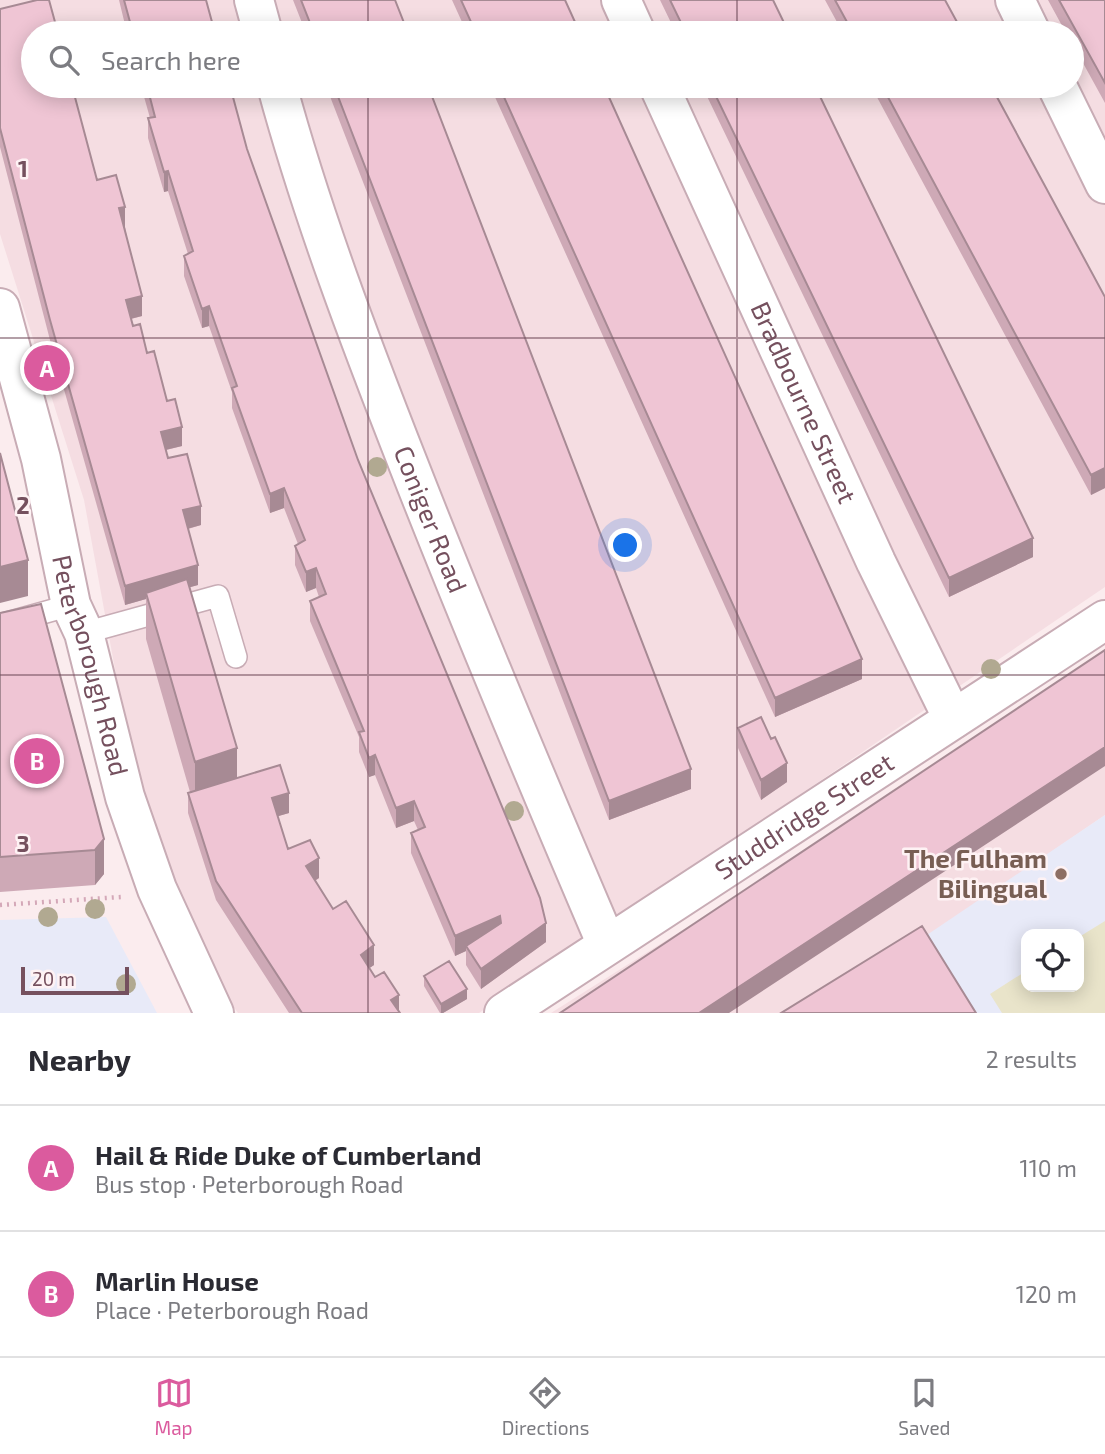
<!DOCTYPE html>
<html lang="en">
<head>
<meta charset="utf-8">
<style>
	body { margin:0; font-family:"Exo 2",sans-serif; background:#f2f2f3; color:#2b2b33 }
	.controls { position:absolute; right:21px; bottom:21px; display:grid; overflow:hidden; border-radius:14px; box-shadow:0 4px 18px #0003 }
	.controls button { width:63px; height:63px; display:grid; place-items:center; padding:0; border:0; border-bottom:2px solid #e1e1e2; background:#fff; color:#2b2b33; font:35px sans-serif }
	.scale { position:absolute; left:21px; bottom:18px; width:108px; box-sizing:border-box; padding-left:7px; border:4px solid #75505e; border-top:0; font-size:19px; line-height:24px; white-space:nowrap; color:#75505e; -webkit-text-stroke:5px #fef2f4; paint-order:stroke }
	.you { position:absolute; left:626px; top:546px; width:24px; height:24px; margin:-18px; border:5px solid #fff; border-radius:50%; background:#1a73e8; box-shadow:0 0 0 10px #1a73e833 }
	.badge { display:grid; place-items:center; width:46px; height:46px; border-radius:50%; background:#db5b9e; color:#fff; font-size:23px; font-weight:700 }
	.pin { position:absolute; translate:-50% -50%; border:4px solid #fff; box-shadow:0 2px 7px #0006 }
	.list { margin:0; padding:0; list-style:none }
	h2 { display:flex; justify-content:space-between; align-items:center; height:91px; margin:0; padding:0 28px; font-size:30px }
	h2 small { font-size:23px; font-weight:400; color:#7c7c81 }
	.list li { display:grid; grid-template-columns:46px 1fr auto; gap:21px; align-items:center; box-sizing:border-box; height:126px; padding:0 28px; border-top:2px solid #e1e1e2 }
	.list b { display:block; font-size:26px; white-space:nowrap }
	.list p { margin:0; font-size:23px; white-space:nowrap; color:#7c7c81 }
	.list em { font-size:23px; font-style:normal; color:#7c7c81 }
	.icon { flex:none; width:38px; height:38px; fill:none; stroke:currentColor; stroke-width:2; stroke-linecap:round; stroke-linejoin:round }
	.map { position:relative; flex:none; width:1105px; height:1013px; overflow:hidden }
	.search { position:absolute; background:#fff; box-shadow:0 4px 18px #0003; left:21px; right:21px; top:21px; height:77px; display:flex; align-items:center; gap:18px; box-sizing:border-box; padding:0 24px; border-radius:38px; color:#7c7c81; font-size:26px }
	.sheet { height:343px; background:#fff }
	nav { display:flex; justify-content:space-around; align-items:center; box-sizing:border-box; height:98px; border-top:2px solid #e1e1e2; background:#fff; font-size:19px; color:#7c7c81 }
	nav a { display:grid; justify-items:center; gap:4px }
	nav .on { color:#db5b9e }
	.map>svg:first-child { display:block }
	.residential { fill:#f5dde2; fill-rule:evenodd }
	.education { fill:#e8eaf8; fill-rule:evenodd }
	.garden { fill:#e9e4ca }
	.lines { fill:none; stroke-linecap:round; stroke-linejoin:round }
	.lane-casing { stroke:#c8acb5; stroke-width:24 }
	.street-casing { stroke:#c8acb5; stroke-width:42 }
	.path { stroke:#d4a8b8; stroke-width:4.5; stroke-dasharray:2 5; stroke-linecap:butt }
	.lane { stroke:#fff; stroke-width:21 }
	.street { stroke:#fff; stroke-width:38 }
	.tree { fill:#b1a991 }
	.wall { fill:#cea9b6 }
	.shaded-wall { fill:#a78a94 }
	.building { fill:#efc5d4; stroke:#a78a94; stroke-width:2 }
	.grid { fill:none; stroke:#75505e; stroke-width:2; stroke-opacity:0.55 }
	.education-dot { fill:#8d6e63; stroke:#fef2f4; stroke-width:2.5 }
	.labels { text-anchor:middle; stroke-width:5; stroke-linejoin:round; paint-order:stroke }
	.street-label { font-size:26px; fill:#75505e; stroke:#fef2f4 }
	.education-label { font-size:26px; font-weight:bold; fill:#785e54; stroke:#fef2f4; text-anchor:end }
	.grid-label { font-size:23px; text-anchor:middle; font-weight:bold; fill:#75505e; stroke:#fef2f4; stroke-width:5; stroke-linejoin:round; paint-order:stroke }
</style>
</head>
<body>
<div class="map">
<svg width="1105" height="1013" viewBox="0 0 1105 1013">
	<rect width="100%" height="100%" fill="#fbecee"/>
	<path class="residential" d="M0,0h1105v587l-626,426h-241l-47,-65 -52,-148 -55,-300 -84,-266zM33,33h1039v53h-1039z
		M1105,649v166l-289,198h-265l334,-211z"/>
	<path class="education" d="M1105,815v198h-145l-45,-70zM1026,934h53v53h-53z
		M106,917l51,96h-157v-93z"/>
	<path class="garden" d="M1105,921v92h-103l-12,-19 36,-23v16h53v-50z"/>
	<g class="lines">
		<g class="lane-casing">
			<path id="lane" d="M0,625l71,-20
				M84,633l134,-37 18,61"/>
		</g>
		<g class="street-casing">
			<g id="street">
				<path d="M254,0l9,33"/>
				<path d="M621,0l15,33"/>
				<path d="M1015,0l16,33"/>
				<path id="s1" d="M277,86c35,129 83,255 132,380 63,161 130,320 198,479"/>
				<path id="s2" d="M659,86l217,476 77,157"/>
				<path d="M1057,86l48,98"/>
				<path id="s3" d="M0,308l41,151 30,146 13,28 41,164 32,92 57,124"/>
				<path id="s4" d="M504,1013l601,-393"/>
			</g>
		</g>
		<path class="path" d="M0,905l121,-8"/>
		<use href="#lane" class="lane"/>
		<use href="#street" class="street"/>
	</g>
	<g class="tree">
		<circle cx="377" cy="467" r="10"/>
		<circle cx="991" cy="669" r="10"/>
		<circle cx="514" cy="811" r="10"/>
		<circle cx="95" cy="909" r="10"/>
		<circle cx="48" cy="917" r="10"/>
		<circle cx="126" cy="984" r="10"/>
	</g>
	<path class="wall" d="M119,0h87l9,33h-88z
		M293,0h102l13,33h-102z
		M452,0h113l15,33h-113z
		M660,0h113l16,33h-113z
		M825,0h120l18,33h-120z
		M1048,0h57v103l-33,-60v-10h-6z
		M0,9l125,218 17,89 -11,3 2,7 14,27 20,48 15,45 -16,4 2,8 33,67 -13,4 10,56 -8,2 47,191 52,35 -11,3 10,33 31,29 -4,3 18,28 41,56 -5,3 31,45h-111l-73,-113 -28,-87v-20l2,-1 -44,-153v-40l-21,6 -75,-265 -50,-193z
		M141,86h89l17,63 111,311 188,482 -65,47 -15,-24v-14l-11,5 -44,-103v-20l7,-3 -4,-9 -18,7 -21,-53 -6,2 -10,-25v-15l-49,-116v-20l9,-4 -3,-9 -10,4 -11,-27v-19l3,-2 -14,-36 -14,5 -38,-105v-16l-23,-66 -7,2 -18,-52v-20l4,-2 -20,-63 -4,1 -16,-54v-20h2z
		M326,86h102l263,703 -82,31z
		M490,86h114l258,593 -87,38z
		M702,86h113l218,471 -84,40z
		M871,86h120l114,211v191l-14,7z
		M41,604l63,270 -9,11 -95,7v-279z
		M738,728l49,54 -26,18 -23,-52z
		M424,976l43,23 -24,14h-3l-16,-27z"/>
	<path class="shaded-wall" d="M168,171v20l-4,1v-20z
		M125,207v20l-6,1v-20z
		M142,296v20l-16,4v-20z
		M209,306v20l-7,2v-19z
		M182,427v19l-21,5v-19z
		M1105,468v20l-14,7v-20z
		M284,488v20l-14,5v-19z
		M201,506v19l-18,5v-20z
		M1033,538v19l-84,40v-19z
		M28,560v36l-28,7v-36z
		M198,565v20l-50,14 -2,-6v6l-21,6v-19z
		M316,568v20l-10,4v-20z
		M862,659v20l-87,38v-19z
		M1105,747v19l-376,247h-30z
		M237,748v46l-42,14v-46z
		M375,755v20l-6,2v-19z
		M787,763v19l-26,18v-20z
		M691,769v20l-82,31v-19z
		M289,793v20l-17,5v-20z
		M414,801v20l-18,7v-20z
		M104,839v35l-9,11v-35z
		M319,858v20l-13,8v-20z
		M500,916v19l-34,11v5l-11,5v-20z
		M546,923v19l-65,47v-20z
		M374,945v20l-13,9v-19z
		M467,989v10l-24,14h-2v-9z
		M399,995v18l-8,-13z"/>
	<path class="building" d="M37,0h12l9,33h-25v53h39l25,94 19,-5 9,32 -6,1 23,88 -16,4 7,26 7,-2 7,29 7,-2 13,50 8,-2 7,28 -21,5 7,26 19,-4 14,52 -18,4 15,55 -73,21 -75,-266 -50,-192v-119z
		M124,0h82l9,33h-82z
		M301,0h94l13,33h-94z
		M461,0h104l15,33h-104z
		M670,0h103l16,33h-103z
		M835,0h110l18,33h-110z
		M1059,0h46v83z
		M147,86h83l17,63 111,311 182,438 6,25 -65,46 -15,-23 35,-23 -1,-7 -45,20 -44,-103 14,-6 -11,-26 -18,7 -21,-53 -6,3 -10,-26 5,-1 -54,-130 16,-7 -10,-26 -10,4 -11,-26 10,-6 -21,-52 -14,6 -38,-106 5,-2 -28,-80 -7,3 -18,-53 9,-5 -25,-80 -4,1 -16,-54 7,-1z
		M334,86h94l263,683 -82,32z
		M499,86h105l258,573 -87,39z
		M711,86h104l218,452 -84,40z
		M882,86h109l114,211v171l-14,7z
		M0,453l28,107 -28,7z
		M187,579l50,169 -42,14 -49,-169z
		M41,604l63,235 -9,11 -95,7v-244z
		M1105,650v97l-406,266h-139z
		M761,717l10,22 4,-2 12,26 -26,17 -23,-52z
		M280,765l9,28 -17,5 16,51 22,-9 9,18 -13,8 27,43 13,-8 28,44 -13,10 14,22 9,-5 15,23 -8,5 9,13h-98l-86,-132 -28,-88z
		M922,926l54,87h-195z
		M449,961l18,28 -26,15 -17,-28z"/>
	<path class="grid" d="M368,0v33M737,0v33M368,86v927M737,86v927M0,338h1105M0,675h1105"/>
	<circle class="education-dot" cx="1061" cy="874" r="7"/>
	<g class="labels">
		<g class="street-label">
			<text dy="9" stroke="none"><textPath href="#s2" startOffset="348">Bradbourne Street</textPath></text>
			<text dy="9" stroke="none"><textPath href="#s1" startOffset="460">Coniger Road</textPath></text>
			<text dy="9" stroke="none"><textPath href="#s3" startOffset="369">Peterborough Road</textPath></text>
			<text dy="9" stroke="none"><textPath href="#s4" startOffset="359">Studdridge Street</textPath></text>
		</g>
		<g class="education-label">
			<text x="1047" y="868">The Fulham<tspan x="1047" dy="30">Bilingual</tspan></text>
		</g>
	</g>
	<g class="grid-label">
		<text x="23" y="177">1</text>
		<text x="23" y="514">2</text>
		<text x="23" y="852">3</text>
	</g>
</svg>
<div class="controls">
<button><svg class="icon" aria-label="locate" viewBox="0 0 24 24"><circle cx="12" cy="12" r="6"/><path d="M12 2v4M12 18v4M2 12h4M18 12h4"/></svg></button>
</div>
<div class="scale">20 m</div>
<div class="you"></div>
<div class="pin badge" style="left:47px;top:368px">A</div>
<div class="pin badge" style="left:37px;top:761px">B</div>
<div class="search"><svg class="icon" aria-label="search" viewBox="0 0 24 24"><circle cx="10" cy="10" r="6"/><path d="M15 15l6 6"/></svg>Search here</div>
</div>
<section class="sheet">
<h2>Nearby<small>2 results</small></h2>
<ul class="list">
<li><span class="badge">A</span><div><b>Hail &amp; Ride Duke of Cumberland</b><p>Bus stop · Peterborough Road</p></div><em>110 m</em></li>
<li><span class="badge">B</span><div><b>Marlin House</b><p>Place · Peterborough Road</p></div><em>120 m</em></li>
</ul>
</section>
<nav>
<a class="on"><svg class="icon" aria-label="map" viewBox="0 0 24 24"><path d="M3 6l6-2 6 2 6-2v14l-6 2-6-2-6 2zM9 4v14M15 6v14"/></svg>Map</a>
<a><svg class="icon" aria-label="directions" viewBox="0 0 24 24"><path d="M12 3l9 9-9 9-9-9zM9 14v-3h6M13 9l2 2-2 2"/></svg>Directions</a>
<a><svg class="icon" aria-label="saved" viewBox="0 0 24 24"><path d="M7 4h10v16l-5-4-5 4z"/></svg>Saved</a>
</nav>
</body>
</html>
